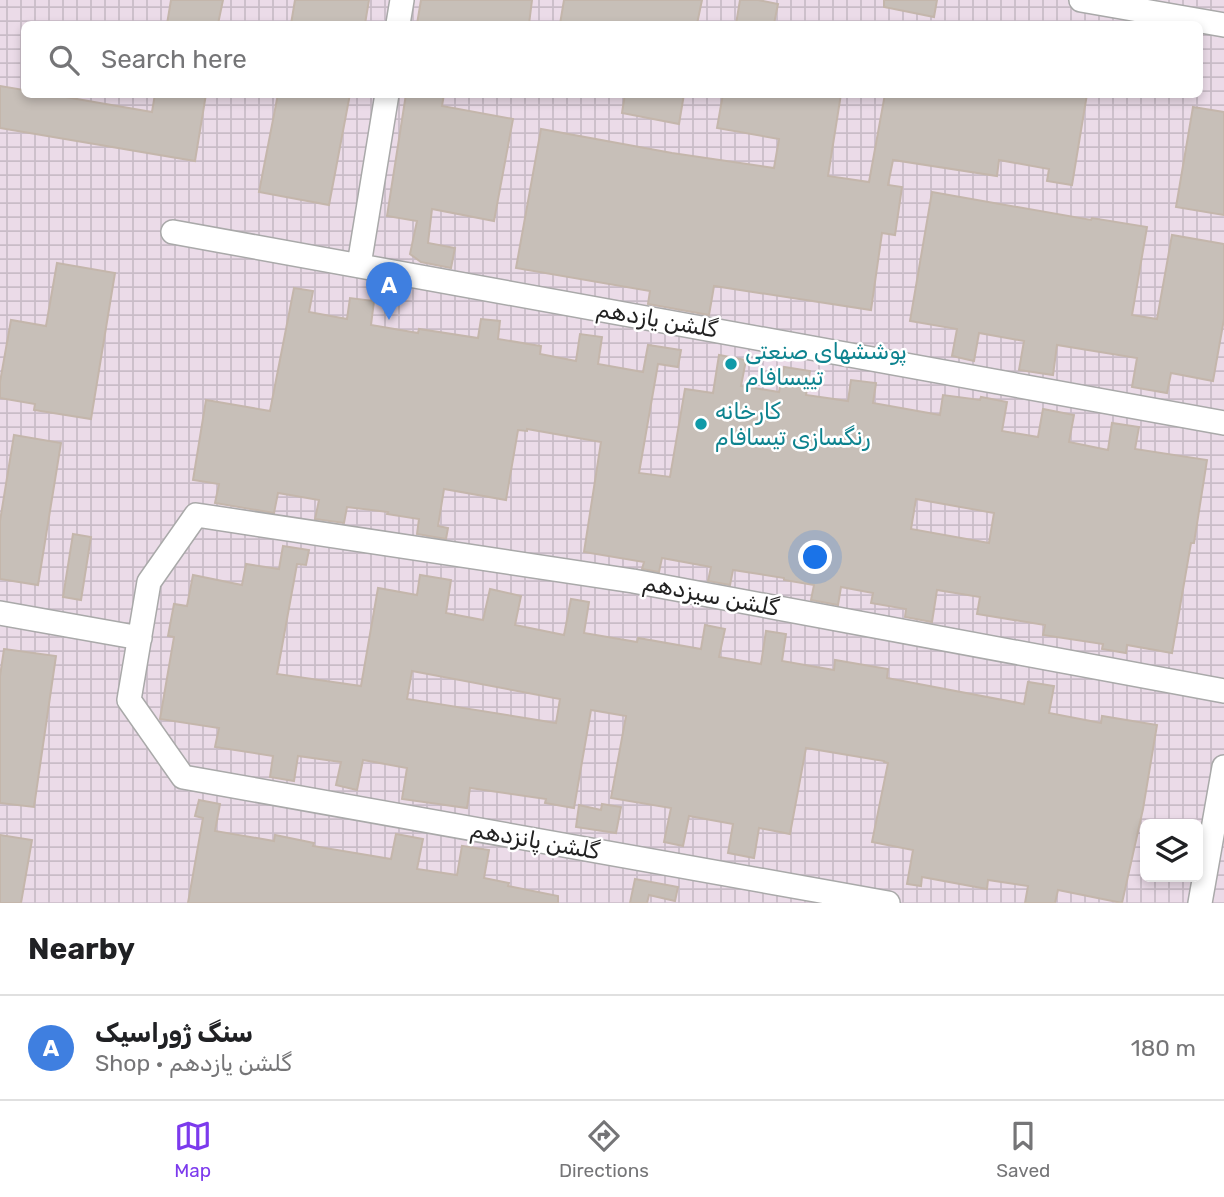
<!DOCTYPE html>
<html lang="en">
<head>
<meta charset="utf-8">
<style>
	body { margin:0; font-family:Rubik,Vazirmatn,sans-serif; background:#f2f2f2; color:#202124 }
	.controls { position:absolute; right:21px; bottom:21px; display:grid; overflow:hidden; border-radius:10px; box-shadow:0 4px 10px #0003 }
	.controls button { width:63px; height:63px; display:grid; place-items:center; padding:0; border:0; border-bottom:2px solid #e0e0e0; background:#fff; color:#202124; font:35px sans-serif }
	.you { position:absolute; left:816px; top:558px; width:24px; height:24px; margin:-18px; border:5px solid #fff; border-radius:50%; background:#1a73e8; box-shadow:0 0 0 10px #1a73e833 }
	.badge { display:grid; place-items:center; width:46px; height:46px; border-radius:50%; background:#7c3aed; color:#fff; font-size:23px; font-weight:700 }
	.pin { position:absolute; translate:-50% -58px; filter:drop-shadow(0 2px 4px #0008) }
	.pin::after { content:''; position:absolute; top:37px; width:24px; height:21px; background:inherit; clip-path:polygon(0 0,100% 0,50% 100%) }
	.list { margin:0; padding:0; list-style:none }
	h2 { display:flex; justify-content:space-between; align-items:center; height:91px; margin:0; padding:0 28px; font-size:30px }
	h2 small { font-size:23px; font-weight:400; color:#757577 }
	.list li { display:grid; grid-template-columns:46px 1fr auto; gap:21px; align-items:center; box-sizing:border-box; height:105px; padding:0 28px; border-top:2px solid #e0e0e0 }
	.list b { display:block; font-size:26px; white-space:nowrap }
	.list p { margin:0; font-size:23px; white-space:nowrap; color:#757577 }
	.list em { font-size:23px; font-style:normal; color:#757577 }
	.icon { flex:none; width:38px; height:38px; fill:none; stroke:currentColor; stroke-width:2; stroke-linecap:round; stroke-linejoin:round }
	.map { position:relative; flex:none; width:1224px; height:903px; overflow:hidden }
	.search { position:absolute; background:#fff; box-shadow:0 4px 10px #0003; left:21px; right:21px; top:21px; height:77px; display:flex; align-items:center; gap:18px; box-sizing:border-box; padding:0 24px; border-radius:10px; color:#757577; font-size:26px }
	.sheet { height:196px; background:#fff }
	nav { display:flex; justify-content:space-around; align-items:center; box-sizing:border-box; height:98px; border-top:2px solid #e0e0e0; background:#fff; font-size:19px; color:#757577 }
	nav a { display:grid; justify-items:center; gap:4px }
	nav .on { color:#7c3aed }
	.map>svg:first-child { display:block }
	.industrial { fill:url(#industrial-grid); fill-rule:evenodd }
	.building { fill:#c7bfb8; stroke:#c4b6ab; stroke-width:2; fill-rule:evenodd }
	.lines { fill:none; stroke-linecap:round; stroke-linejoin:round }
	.minor-casing { stroke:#a9a9a9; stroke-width:26 }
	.minor { stroke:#fff; stroke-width:23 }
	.culture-dot { fill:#0f9aa8; stroke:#fff; stroke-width:2.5 }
	.labels { text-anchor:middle; stroke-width:5; stroke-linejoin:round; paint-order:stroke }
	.street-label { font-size:23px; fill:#222; stroke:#fff }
	.culture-label { font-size:23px; fill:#0d838f; stroke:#fff; text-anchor:start }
</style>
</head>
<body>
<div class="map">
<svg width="1224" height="903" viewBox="0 0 1224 903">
	<defs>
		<pattern id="industrial-grid" width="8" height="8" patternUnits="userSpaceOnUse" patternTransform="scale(1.75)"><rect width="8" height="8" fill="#ebdbe8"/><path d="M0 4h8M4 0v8" fill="none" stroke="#c9bcc7"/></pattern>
	</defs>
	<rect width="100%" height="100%" fill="#f2efe9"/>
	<path class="industrial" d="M0,0h1224v903h-1224zM24,24h1176v70h-1176zM1145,824h53v53h-53z"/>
	<path class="building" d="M171,0h52l-5,24h-51z
		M295,0h74l-4,24h-74z
		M421,0h111l-3,24h-112z
		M564,0h138l-5,24h-137z
		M740,0h18l20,4 -4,20h-38z
		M884,0h53l-3,17 -50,-10z
		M0,86l24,4v4h24l104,18 3,-18h51l-11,67 -195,-33z
		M278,94h72l-21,111 -70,-13z
		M406,94h38l-2,12 71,13 -19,102 -62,-12 -4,34 27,5 -4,20 -30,-6 -11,-8 7,-33 -30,-5z
		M625,94h59l-5,30 -57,-11z
		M723,94h118l-13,82 41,6 16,-88h202l-15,91 -25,-4 2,-12 -50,-9 -2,16 -104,-16 -5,25 14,2 -7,48 -13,-2 -11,77 -157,-24 -5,29 -61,-11 2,-13 -134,-23 25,-139 131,24 102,15 5,-29 -62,-11z
		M1193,107l31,5v103l-48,-8z
		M932,192l159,28 1,-2 55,9 -15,88 25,4 15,-84 52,9v75l-11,62 -42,-8 -4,20 -35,-6 5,-29 -80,-13 -4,30 -34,-5 5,-29 -45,-8 -5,28 -22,-5 5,-27 -47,-8z
		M57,263l58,10 -24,146 -57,-9 1,-6 -35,-6v-16l11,-62 35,6z
		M294,288l19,3 -4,21 38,7 3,-21 24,3 -3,24 47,8 1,-4 59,9 3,-19 19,2 -2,18 43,7 -1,8 36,7 4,-27 22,3 -4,27 45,8 5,-27 33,5 -3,17 -20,-3 -19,109 31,4 15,-88 28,4 6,-38 27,5 -5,26 38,6 5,-25 26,4 -4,24 42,6 3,-21 25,3 -3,20 67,12 3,-20 37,5 1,-3 26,5 -5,29 36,6 5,-28 31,6 -5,27 39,8 4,-27 27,4 -4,22 72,11 -13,83h-3l-19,110 -45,-8 -1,8 -24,-4 1,-5 -60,-9 2,-10 -68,-11 3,-17 -43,-7 -5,32 -27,-5 1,-8 -35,-6 2,-10 -32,-6 -3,18 -27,-5 3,-15 -30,-5v-2l-51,-8 -3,15 -22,-4 3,-14 -49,-9 -3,14 -17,-3 2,-7 -60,-10 17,-110 -74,-13v2l-9,-1 -12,70 -62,-11 -6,37 10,2 -2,11 -29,-5 2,-15 -32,-5 1,-2 -41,-5 -3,16 -29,-4 4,-19 -41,-7 -4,20 -59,-10 4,-19 -26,-4 13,-80 64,11zM916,499l78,14 -5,30 -78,-14z
		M14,435l47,8 -23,142 -38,-6v-58z
		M73,534l18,3 -10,63 -18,-3z
		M283,546l26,4 -3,15 -9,-1 -20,110 84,12 17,-98 39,7 3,-20 31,5 -5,33 37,7 7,-31 31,7 -6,29 49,10 7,-36 18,3 -5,31 53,9 1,-4 63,11 4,-24 20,4 -6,28 42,7 5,-33 20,3 -4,27 52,9 1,-10 53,9 -1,9 137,26 4,-22 26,4 -5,27 52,10 1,-7 55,9 -14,84 -21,94 -64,-13 -3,13h-30l3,-17 -40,-6 -1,9 -65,-12 -1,9 -14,-2 6,-34 -41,-8 16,-79 -4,-1v-1l-78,-13 -16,86 -31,-6 -5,30 -26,-5 5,-29 -44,-8 -6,30 -19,-4 7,-34 -60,-10 15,-82 -35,-6 -17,98 -29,-5 1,-4 -76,-11 -3,20 -65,-9 5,-31 -44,-8 -6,30 -21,-5 5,-23 -43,-6 -4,25 -24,-4 3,-21 -58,-9 4,-19 -59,-9 14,-82 -6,-1 6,-32 13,2 6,-31 49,10 4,-21 33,5zM412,671l148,28 -4,24 -149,-24z
		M4,649l52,7 -22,151 -34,-4v-127z
		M199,800l21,4 -5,27 59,10 1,-6 39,8 -1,3 78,13 5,-25 27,5 -6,30 40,6 5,-29 27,4 -5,28 25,5 -1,3 50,10v7h-370l15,-85 -8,-2z
		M602,804l19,3 -5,26 -40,-6 3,-22 22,5z
		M0,835l32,5 -11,63h-21z
		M635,879l43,8 -3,14 -26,-6 -2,8h-17z"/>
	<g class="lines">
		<g class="minor-casing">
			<path id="minor" d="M1081,0l143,25
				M398,24l4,-24
				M173,232l1051,191
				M359,265l28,-171
				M0,613l140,25
				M888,903l-705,-126 -54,-77 20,-118 47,-67 437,66 591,110
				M1200,903l24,-136"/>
		</g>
		<use href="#minor" class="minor"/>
	</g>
	<g class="culture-dot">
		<circle cx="731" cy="364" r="7"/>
		<circle cx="701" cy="424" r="7"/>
	</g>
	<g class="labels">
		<g class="street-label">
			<text transform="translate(657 319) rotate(10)" y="8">گلشن یازدهم</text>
			<text transform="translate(711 595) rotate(11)" y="8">گلشن سیزدهم</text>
			<text transform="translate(535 840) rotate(10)" y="8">گلشن پانزدهم</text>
		</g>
		<g class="culture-label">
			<text x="745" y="359">پوششهای صنعتی<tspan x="745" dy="26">تییسافام</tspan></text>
			<text x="715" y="419">کارخانه<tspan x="715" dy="26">رنگسازی تیسافام</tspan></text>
		</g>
	</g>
</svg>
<div class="controls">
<button><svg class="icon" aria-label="layers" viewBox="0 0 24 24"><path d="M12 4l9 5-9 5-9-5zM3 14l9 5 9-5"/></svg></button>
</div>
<div class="you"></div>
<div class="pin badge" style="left:389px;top:320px;background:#3f7fe0">A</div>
<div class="search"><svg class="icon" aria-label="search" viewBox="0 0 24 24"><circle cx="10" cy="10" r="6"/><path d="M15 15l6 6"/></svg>Search here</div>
</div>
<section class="sheet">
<h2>Nearby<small></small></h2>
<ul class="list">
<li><span class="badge" style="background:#3f7fe0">A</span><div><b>سنگ ژوراسیک</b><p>Shop · گلشن یازدهم</p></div><em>180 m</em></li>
</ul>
</section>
<nav>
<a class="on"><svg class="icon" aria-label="map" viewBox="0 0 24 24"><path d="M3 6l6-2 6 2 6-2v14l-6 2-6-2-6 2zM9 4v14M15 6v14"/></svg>Map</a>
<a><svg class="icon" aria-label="directions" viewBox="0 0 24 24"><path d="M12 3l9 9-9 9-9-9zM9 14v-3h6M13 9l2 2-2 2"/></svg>Directions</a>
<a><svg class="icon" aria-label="saved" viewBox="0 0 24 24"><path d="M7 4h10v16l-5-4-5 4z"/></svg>Saved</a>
</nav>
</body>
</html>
